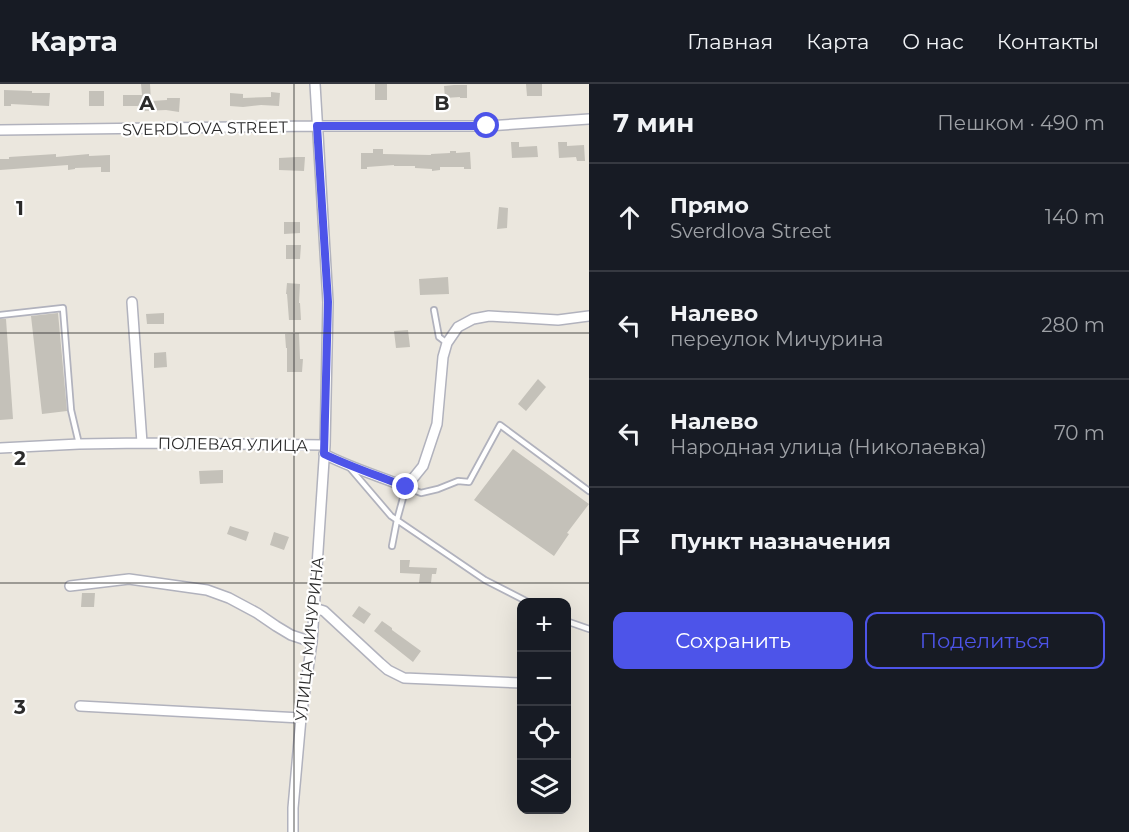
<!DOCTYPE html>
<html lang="ru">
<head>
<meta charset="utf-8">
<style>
	body { margin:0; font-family:Montserrat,sans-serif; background:#20242c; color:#f1f3f6 }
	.controls { position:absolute; right:18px; bottom:18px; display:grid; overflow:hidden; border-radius:12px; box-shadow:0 6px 24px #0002 }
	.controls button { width:54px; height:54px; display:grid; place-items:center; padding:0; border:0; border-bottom:2px solid #363941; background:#171b24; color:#f1f3f6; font:30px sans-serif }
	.stop { position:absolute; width:18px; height:18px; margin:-14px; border:4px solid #4d54e9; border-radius:50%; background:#fff }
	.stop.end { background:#4d54e9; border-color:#fff; box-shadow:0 2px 6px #0008 }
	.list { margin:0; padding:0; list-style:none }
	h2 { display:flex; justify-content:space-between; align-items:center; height:78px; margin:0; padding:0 24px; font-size:26px }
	h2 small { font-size:20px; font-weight:400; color:#9ea1a6 }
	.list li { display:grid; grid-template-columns:39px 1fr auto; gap:18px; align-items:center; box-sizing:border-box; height:108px; padding:0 24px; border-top:2px solid #363941 }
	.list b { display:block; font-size:22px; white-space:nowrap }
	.list p { margin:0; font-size:20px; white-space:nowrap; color:#9ea1a6 }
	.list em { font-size:20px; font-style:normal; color:#9ea1a6 }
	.actions { display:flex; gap:12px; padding:18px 24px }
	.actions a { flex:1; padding:14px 0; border:2px solid #4d54e9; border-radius:12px; text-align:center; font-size:21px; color:#4d54e9 }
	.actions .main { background:#4d54e9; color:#fff }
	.icon { flex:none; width:33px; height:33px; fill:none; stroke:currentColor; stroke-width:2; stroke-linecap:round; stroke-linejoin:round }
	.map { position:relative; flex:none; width:589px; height:748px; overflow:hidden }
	header { display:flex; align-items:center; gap:36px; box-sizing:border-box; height:84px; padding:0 30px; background:#171b24; border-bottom:2px solid #363941 }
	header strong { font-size:28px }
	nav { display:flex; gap:33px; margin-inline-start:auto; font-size:21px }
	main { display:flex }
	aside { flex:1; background:#171b24 }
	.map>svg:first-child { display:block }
	.building { fill:#c4c1b9 }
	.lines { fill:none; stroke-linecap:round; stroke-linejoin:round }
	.lane-casing { stroke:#b1b2bd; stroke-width:8 }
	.street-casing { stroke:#b1b2bd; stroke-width:12 }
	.lane { stroke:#fff; stroke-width:4.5 }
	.street { stroke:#fff; stroke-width:9 }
	.route { stroke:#4d54e9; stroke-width:8 }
	.grid { fill:none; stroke:#2b2b2b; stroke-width:1.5; stroke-opacity:0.55 }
	.labels { text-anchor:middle; stroke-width:4.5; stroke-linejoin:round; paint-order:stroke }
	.street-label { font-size:16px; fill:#2b2b2b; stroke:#fff }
	.grid-label { font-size:20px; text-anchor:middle; font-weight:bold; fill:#2b2b2b; stroke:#fff; stroke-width:4.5; stroke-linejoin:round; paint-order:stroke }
</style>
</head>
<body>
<header>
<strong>Карта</strong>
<nav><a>Главная</a><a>Карта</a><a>О нас</a><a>Контакты</a></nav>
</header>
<main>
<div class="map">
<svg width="589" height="748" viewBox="0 0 589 748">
	<rect width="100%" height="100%" fill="#ebe7de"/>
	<path class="building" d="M141,0h9l1,17 16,-1v-2h13l-1,14 -13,-2 -24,1v-5h-19v-11h19z
		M375,0h12v16h-12z
		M526,0h16v12h-15z
		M454,1h13v13h-7v-1l-15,1 -1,-12z
		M4,6l28,1v2h18l-1,13 -38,-2v2h-7z
		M89,7h15v15h-15z
		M271,8l9,1 -1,13 -18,-1 -18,2 -13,-1v-13l13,1v4l28,-1z
		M511,58h8v5l18,-1 1,11 -26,1z
		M558,58h9v4l17,-1 1,16h-8l-1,-4 -17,1z
		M373,65h10v5l48,1v-1l19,-1v-2h6v2l14,-1 1,17h-7v-2h-24v3l-8,1v-2l-17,-1v-2h-21v-1l-27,2v2h-6v-16h12z
		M56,70v3l33,-3v2l21,-1v17h-9v-5l-26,1v1l-7,1v-5l-68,5v-11h9v-2z
		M297,73h8l-1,14 -25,-1v-12z
		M499,123l9,1 -1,20 -10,1z
		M284,138h16v11l-16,1z
		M286,161h15l-1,14h-14z
		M448,193l1,17 -29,1 -1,-16z
		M287,199l13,1 -1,19h1l1,17h-12l-2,-26h-1z
		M58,229l9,98 -25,3 -11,-98z
		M164,229v11h-17l-1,-10z
		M0,235h6l7,100 -13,1z
		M408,246l2,17 -14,1 -2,-17z
		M299,249l1,26h3l-1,13h-15v-24h-1l-1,-14z
		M166,268l1,15 -13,1v-15z
		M538,295l8,8 -20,24 -8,-7z
		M513,365l76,55 -22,29 2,1 -15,22 -80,-56z
		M223,386v13l-23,1 -1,-13z
		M230,442l19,6 -3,9 -19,-7z
		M274,448l15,5 -5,13 -14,-5z
		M400,476h10l-1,7 28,1 -1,6h-4l-1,9h-12l1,-9 -20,-1z
		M82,509h13l-1,14h-13z
		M359,522l12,8 -7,10 -12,-8z
		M382,537l10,7v2l29,21 -8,11 -39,-31z"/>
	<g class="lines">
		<g class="lane-casing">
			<path id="lane" d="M434,226l5,27 8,6
				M0,231l63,-7 8,102 8,34
				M350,384l41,48 94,64 43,22
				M392,462l5,-26 9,-33 15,6 17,-4 20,-8 11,1 31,-57 89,66
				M566,537l23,8"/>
		</g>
		<g class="street-casing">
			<path id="street" d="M0,46l317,-4h170l102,-7
				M132,218l10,141
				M0,364l79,-4 63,-1 183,2
				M324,370c27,14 55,22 82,33l17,-21 14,-42 6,-67 4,-14 11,-16 15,-8 16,-3 69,4 31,-4
				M70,502l59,-7 78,11 22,8 28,15 19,13 15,9 21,7
				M314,524l10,3 56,52 8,7 16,8 118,5
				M80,622l221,12
				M293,748v-24l8,-90 11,-76 13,-197 3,-143 -13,-218"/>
		</g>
		<use href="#lane" class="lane"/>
		<use href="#street" class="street"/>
	</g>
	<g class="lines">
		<path class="route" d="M406,403c-27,-11 -55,-20 -82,-33l4,-152 -11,-176h170"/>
	</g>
	<path class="grid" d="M294,0v748M0,249h589M0,499h589"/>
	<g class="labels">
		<g class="street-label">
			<text transform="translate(205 44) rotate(-1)" y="6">SVERDLOVA STREET</text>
			<text transform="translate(233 360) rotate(1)" y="6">ПОЛЕВАЯ УЛИЦА</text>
			<text transform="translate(309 555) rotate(-84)" y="6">УЛИЦА МИЧУРИНА</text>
		</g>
	</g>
	<g class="grid-label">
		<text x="147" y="26">A</text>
		<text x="442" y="26">B</text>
		<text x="20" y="131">1</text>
		<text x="20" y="381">2</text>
		<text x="20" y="630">3</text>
	</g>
</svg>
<div class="controls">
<button>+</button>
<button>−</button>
<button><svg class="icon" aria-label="locate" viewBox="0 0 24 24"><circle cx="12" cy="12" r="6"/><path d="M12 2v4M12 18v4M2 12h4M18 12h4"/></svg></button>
<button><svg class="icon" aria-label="layers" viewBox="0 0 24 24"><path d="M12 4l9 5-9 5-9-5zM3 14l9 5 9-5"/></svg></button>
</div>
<div class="stop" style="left:487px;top:42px"></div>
<div class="stop end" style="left:406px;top:403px"></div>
</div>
<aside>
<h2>7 мин<small>Пешком · 490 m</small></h2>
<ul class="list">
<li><svg class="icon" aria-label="ahead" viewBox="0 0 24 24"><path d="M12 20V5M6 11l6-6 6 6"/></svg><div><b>Прямо</b><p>Sverdlova Street</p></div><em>140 m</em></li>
<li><svg class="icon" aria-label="left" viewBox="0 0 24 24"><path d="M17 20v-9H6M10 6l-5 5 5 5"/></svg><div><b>Налево</b><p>переулок Мичурина</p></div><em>280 m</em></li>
<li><svg class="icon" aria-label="left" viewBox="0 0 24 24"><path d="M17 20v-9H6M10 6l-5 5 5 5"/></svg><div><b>Налево</b><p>Народная улица (Николаевка)</p></div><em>70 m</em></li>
<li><svg class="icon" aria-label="arrive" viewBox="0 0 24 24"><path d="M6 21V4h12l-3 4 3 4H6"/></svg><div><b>Пункт назначения</b></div></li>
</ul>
<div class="actions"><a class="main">Сохранить</a><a>Поделиться</a></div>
</aside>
</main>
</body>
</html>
